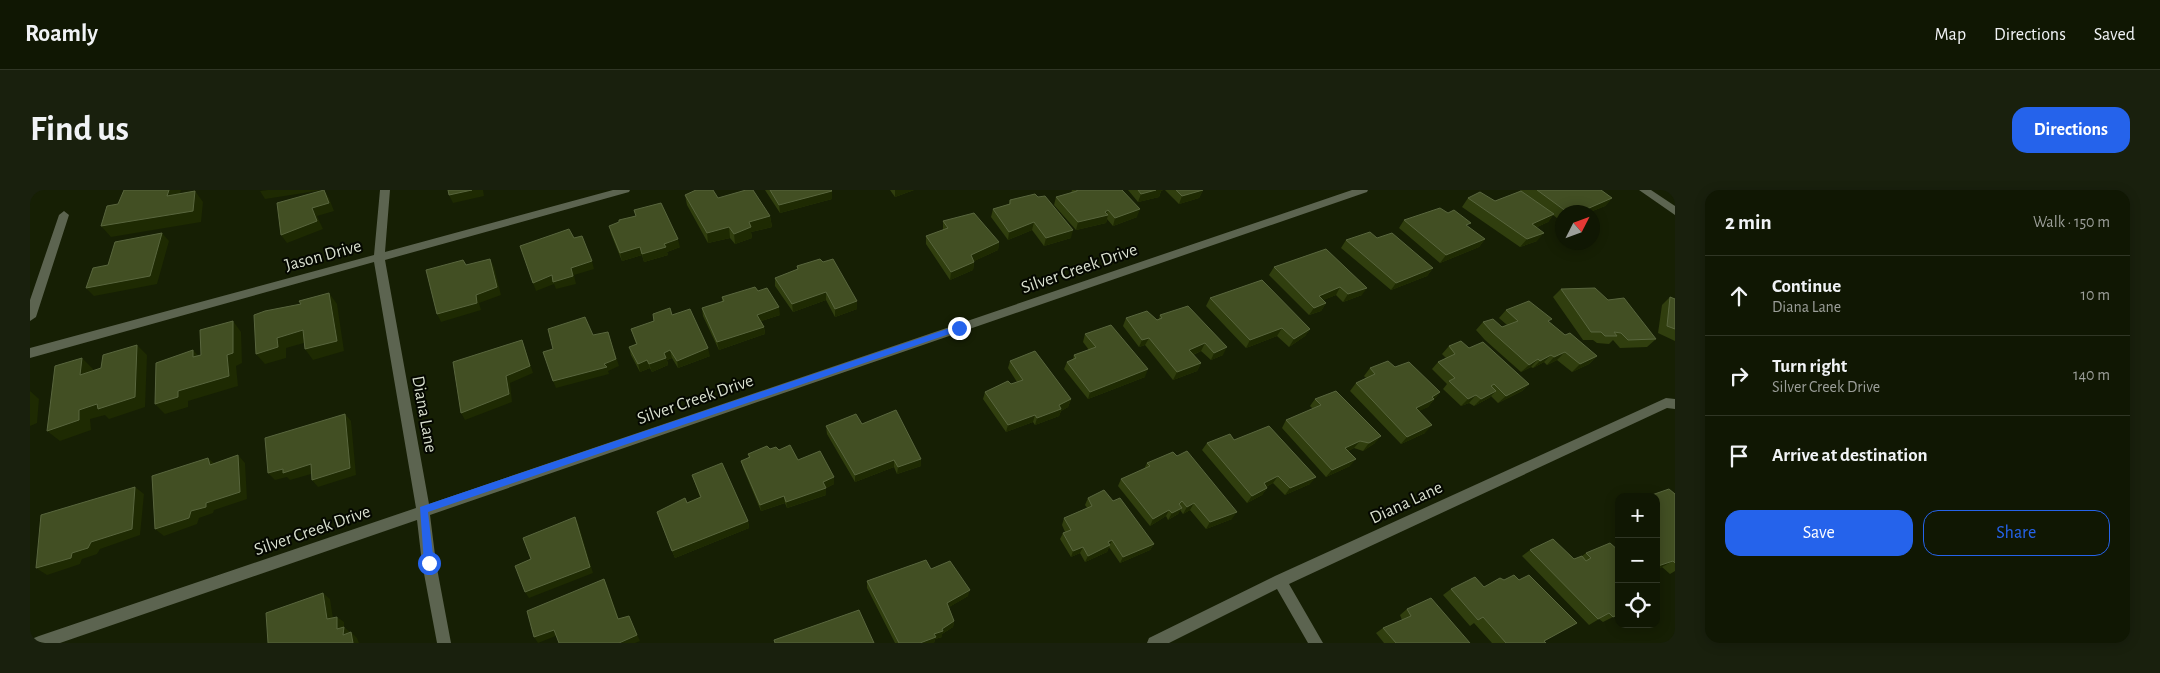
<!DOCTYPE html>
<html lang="en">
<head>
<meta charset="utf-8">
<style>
	body { margin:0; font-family:"Alegreya Sans",sans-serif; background:#19200d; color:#f1f3f6 }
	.controls { position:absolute; right:15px; bottom:15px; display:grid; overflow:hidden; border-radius:10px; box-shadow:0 2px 12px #0003 }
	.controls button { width:45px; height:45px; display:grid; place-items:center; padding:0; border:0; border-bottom:1px solid #303625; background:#101703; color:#f1f3f6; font:25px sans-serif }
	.compass { position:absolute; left:1525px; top:15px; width:45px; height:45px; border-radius:50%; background:#101703; box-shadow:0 2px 12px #0003; rotate:48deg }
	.stop { position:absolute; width:15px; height:15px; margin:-11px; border:4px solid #2563eb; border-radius:50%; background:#fff }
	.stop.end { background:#2563eb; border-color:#fff; box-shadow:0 1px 5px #0008 }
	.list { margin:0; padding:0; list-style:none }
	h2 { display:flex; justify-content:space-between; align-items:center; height:65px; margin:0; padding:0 20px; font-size:21px }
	h2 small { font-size:16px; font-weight:400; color:#9c9f9a }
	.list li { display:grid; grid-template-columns:32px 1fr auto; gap:15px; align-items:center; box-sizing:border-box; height:80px; padding:0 20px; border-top:1px solid #303625 }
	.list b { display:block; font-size:19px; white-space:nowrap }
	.list p { margin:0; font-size:16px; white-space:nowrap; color:#9c9f9a }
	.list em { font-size:16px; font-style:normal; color:#9c9f9a }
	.actions { display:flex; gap:10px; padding:15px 20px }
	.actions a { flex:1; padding:11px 0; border:1px solid #2563eb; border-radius:15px; text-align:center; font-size:18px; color:#2563eb }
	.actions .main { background:#2563eb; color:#fff }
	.icon { flex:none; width:28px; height:28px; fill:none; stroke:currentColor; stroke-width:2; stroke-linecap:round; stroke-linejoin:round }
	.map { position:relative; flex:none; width:1645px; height:453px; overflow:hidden; border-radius:15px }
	header { display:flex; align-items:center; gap:30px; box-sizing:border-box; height:70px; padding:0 25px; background:#101703; border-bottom:1px solid #303625 }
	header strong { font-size:24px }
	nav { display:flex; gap:28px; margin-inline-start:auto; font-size:18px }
	.intro { display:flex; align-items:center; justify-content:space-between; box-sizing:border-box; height:120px; padding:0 30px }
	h1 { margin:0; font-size:35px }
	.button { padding:12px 22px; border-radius:15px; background:#2563eb; color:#fff; font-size:18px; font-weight:700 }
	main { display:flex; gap:30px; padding:0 30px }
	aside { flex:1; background:#101703; border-radius:15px; box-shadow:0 2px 12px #0003 }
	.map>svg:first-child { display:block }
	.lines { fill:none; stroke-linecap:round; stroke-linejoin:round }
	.minor { fill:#5c6450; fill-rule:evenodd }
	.wall { fill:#303e0e }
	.shaded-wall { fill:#1e2a02 }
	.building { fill:#424f23; stroke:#59663e }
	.route { fill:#2563eb }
	.labels { text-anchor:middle; stroke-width:4; stroke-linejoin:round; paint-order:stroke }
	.street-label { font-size:18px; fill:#d7decd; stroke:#050801 }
</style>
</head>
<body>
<header>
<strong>Roamly</strong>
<nav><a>Map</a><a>Directions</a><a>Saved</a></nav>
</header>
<div class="intro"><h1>Find us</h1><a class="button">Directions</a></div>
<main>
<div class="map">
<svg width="1645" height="453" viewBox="0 0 1645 453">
	<rect width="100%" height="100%" fill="#161f04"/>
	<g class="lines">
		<path class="minor" d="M350,0h10l-5,62 228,-62h17l-1,2 -244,68 44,244 923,-314h16l-1,2 -937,323 6,48 15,80h-14l-15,-80 -5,-43 -357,123h-28l2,-5 5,-2 377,-128 -42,-246 -344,96v-10l344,-93z
			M1609,0h12l24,16v9z
			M34,21l5,4 -33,102 -6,4v-21l29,-85z
			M1636,208l9,1v10l-8,-1 -378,176 34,59h-15l-31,-54 -108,54h-22l2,-5 126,-62z"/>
	</g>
	<path class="wall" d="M735,0h66l1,9 -52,14z
		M860,0h24l-19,7z
		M1042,0h50l15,27 -24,9 -6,-7 -1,4 -30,7 -22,-25 2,-8 15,-4z
		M1098,0h35l-2,1 -2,6 -21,5z
		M1135,0h38l-4,8 -20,6z
		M1490,0h81l11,8 -7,8 -15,6h-28v10l-9,-7 -5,7 -11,5v14l-17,6 -58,-40 6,-9 27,3 26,-10z
		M655,5l33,3 52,18 2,11 -21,5 1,6 -17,6 -5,-6 -22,5 -21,-38z
		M1008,7l33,41 -27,8 -12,-16 -24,10 -17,-23 2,-8 16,-5 1,-4z
		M1374,30l64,7 17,12 -6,8 -39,16 -41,-35z
		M913,31l56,21 -1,8 -24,11v1l-1,8 -23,10 -24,-36v-8l17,-6z
		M579,36l71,21 -13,5 1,3 -24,7 -2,-7 -20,6 -11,-27z
		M1347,48l56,30 -6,8 -36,14 -50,-42 5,-8z
		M1296,59l36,46 -19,7 -7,-7 -13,5 3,3 -5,8 -12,4 -40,-40 5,-8z
		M767,76l60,43 -22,8 -9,-17 -33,12 -18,-26v-8l23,-9z
		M1531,99l95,50 -9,8 -27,1 -7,-8 -4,4 -12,-1 -4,-3h-10l-30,-43z
		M728,101l22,24 -19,6 3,6 1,7 -46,16 -16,-34 -1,-8 20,-6v-5z
		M1640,107l5,2v42l-17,-8 4,-28z
		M1180,108l100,31 -5,7 -16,11 -12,-11 -31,12 -40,-42z
		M1476,120l43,12 16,13 32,21 -8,8 -17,8 -15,-12 -10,5 -3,-3 -11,6 -2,-1 -10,5 -36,-32 -9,-10 7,-8 19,5 5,-2 -8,-7z
		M642,125l38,41 -32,12 -6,-10 -5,2 1,5 -16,7 -2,-4 -10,4 -9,-17 -2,-8 7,-3 -5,-15z
		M1130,125l63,40 -12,5 -10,-9 -8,4 8,8 -4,8 -24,9 -28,-35 -6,2 -16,-21 3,-8 31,2 2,-1z
		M1055,144l60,43 -57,22 -24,-30 3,-7 6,-3 1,-4 15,-5 -6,-8z
		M1419,156l20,2 60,36 -7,7 -24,12 -7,-7 -2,2 -15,8 -5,-3 -8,3 -18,-17 4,-5 -15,-15 6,-7 8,-4 -4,-4z
		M980,171l61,38 -3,8 -7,4 -2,5 -24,9 -2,-3 -27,10 -23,-33 2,-7 32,-10 -9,-14z
		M1365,177l45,25 -12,15 -10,4 7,22 -24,11 -51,-53 6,-8 10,-5 -2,-2 6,-8z
		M1285,209l60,44 -12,8 -9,-3 -6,3 2,15 -24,11 -44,-49 4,-8 27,-11 -3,-3z
		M832,234l59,35v7l-24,8 -3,-7 -39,15 -28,-48 -1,-8z
		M1204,250l76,44 -25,11 -12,-12 -7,4 1,1 -5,7 -15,8 -45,-53 5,-7z
		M740,259l9,1 19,10 36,24 -8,4v7l-39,13 -2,-5 -24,8 -18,-43 -2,-7 8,-3 -1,-4z
		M1117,273l85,56 -26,10 -16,-19 -7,4 -3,-4 -2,4 -10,6 -2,-4 -16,10 -32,-40 3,-7 23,-10z
		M662,285l56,46 1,7 -74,30 -16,-39 28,-16 13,-6z
		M1645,304v77l-5,3 -8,-7 -6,3v-73z
		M1058,308l25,3 41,43 -4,6 -30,13 -11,-16 -2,5 -22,10 -5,-9 -9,4 -11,-18 3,-6 2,-1 -3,-7 2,-7 23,-10 -2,-3z
		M1500,360l44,9 8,-3 4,-3 33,-2v63l-16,8 -4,-3 -10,6 -67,-69z
		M901,379l37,27 -19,11 5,14 -1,6 -11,7v3l-7,2 -1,4h-39l-28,-55v-7z
		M1474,390h15l58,43 -33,18 2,2h-54l-18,-20 -4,3 -27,-31 8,-6 33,-2z
		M1377,419l63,34h-86l-8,-10 7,-5 19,-8 -2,-5z"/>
	<path class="shaded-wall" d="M139,0h12l-5,17 -9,-11z
		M238,0h55l-58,9 -5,-8z
		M294,0l5,8 5,13 -17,5 6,13 -36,14 -6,-8 31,-27z
		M442,0h11l1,6 -31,7 -4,-8z
		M865,0h19l-19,7z
		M1126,0h7l-2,1 -2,6 -21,5 3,-8z
		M1173,0l-4,8 -20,6 3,-8z
		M165,1l8,11 -2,20 -90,15 -10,-11z
		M802,1v8l-52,14 -1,-8z
		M1582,8l-7,8 -15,6h-10z
		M1110,19l-3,8 -24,9 2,-8z
		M1078,20l-2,5h2l-2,8 -30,7 2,-8 27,-10z
		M1524,24l-6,8 -22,10 6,-8z
		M740,26l2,11 -21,5 1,6 -17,6 -1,-10 15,-12z
		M1004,32l-2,8 -24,10 1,-8z
		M699,37l1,11 -22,5 -1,-10z
		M1043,40l-2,8 -27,8 2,-8z
		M132,43l7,8 -12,43 -63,12 -8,-8z
		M1514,43l-7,8 -17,6 7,-8z
		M648,49l2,8 -13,5 1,3 -24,7 -2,-8z
		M1455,49l-6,8 -39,16 6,-8z
		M969,52l-1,8 -28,13 1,-8z
		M610,57l2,8 -20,6 -2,-8z
		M460,69l4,8 7,28 -22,8 2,7 -40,12 -4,-8 39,-19z
		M562,71l2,8 -20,6 2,9 -20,5 -2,-5 -18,7 -3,-8 38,-15z
		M944,72l-1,8 -23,10 1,-8z
		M1403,78l-6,8 -36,14 5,-7z
		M1310,97l-4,8 -22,9 5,-8z
		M1337,98l-5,7 -19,7 5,-8z
		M796,102v8l-33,12 -1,-8z
		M299,103l8,11 7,47 -31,9 -8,-11z
		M827,111v8l-22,8v-8z
		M1296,113l-5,8 -12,4 5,-7z
		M749,117l1,8 -22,7 -1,-7z
		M203,131l8,11 1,31 -6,3 2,20 -50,15v6l-23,7 -10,-10 23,-13 49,-36z
		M734,137l1,7 -46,16 -2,-8z
		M1252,138l-5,8 -31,12 4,-8z
		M1280,139l-5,7 -16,11 5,-8z
		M273,140l8,11 -25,7v10l-21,6 -9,-10 21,-16z
		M578,142l11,34 -11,5 1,3 -53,14 -3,-7 51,-17z
		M1119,148l-4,7 -6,2 3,-7z
		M492,150l3,8 8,25 -23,10 2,19 -47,18 -4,-7 45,-37z
		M1175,153l-4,8 -16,7 4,-8z
		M107,155l10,10 -2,52 -36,12 -4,-4 -15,4 1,11 -31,11 -13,-10z
		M1197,157l-4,8 -12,5 3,-7z
		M678,158l2,8 -32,12 -1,-7z
		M163,160l9,10 -9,-3z
		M640,160l2,8 -5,2 1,5 -16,7 -3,-8 15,-11z
		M1535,162l-8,8 -10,5 7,-8z
		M1521,165l-7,7 -11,6 7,-7z
		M1567,166l-8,8 -17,8 8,-8z
		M52,168l11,11 -2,16 -11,-10z
		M1508,169l-7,8 -10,5 8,-7z
		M617,170l3,8 -10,4 -2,-8z
		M1171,173l-4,8 -24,9 4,-8z
		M1118,179l-3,8 -57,22 2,-7z
		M1499,194l-7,7 -24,12 8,-7z
		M0,201l9,8 -2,24 -7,3z
		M1466,201l-7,7 -15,8 7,-7z
		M1410,202l-12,15 -19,9 7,-8 16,-11z
		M1446,205l-7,8 -8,3 7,-7z
		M1041,209l-3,8 -7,4 -2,5 -24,9 2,-7z
		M315,224l6,7 5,54 -38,12 -6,-7z
		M1005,225l-2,7 -27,10 2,-7z
		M1402,235l-7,8 -24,11 6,-7z
		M1351,246l-6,7 -12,8 6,-8z
		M1330,251l-6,7 -14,7 5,-7z
		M208,265l7,8 2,36 -33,11 -1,3 -14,5 -2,6 -33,12 -9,-7 51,-26z
		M178,268l8,7h-6z
		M891,269v7l-24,8 1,-7z
		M1326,269l-6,7 -24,11 6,-7z
		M864,270v7l-39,15v-7z
		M281,274l7,8 -28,8 -3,-3 -12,3 -7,-7 15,-4z
		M1248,286l-5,7 -14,7 5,-7z
		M804,287v7l-8,4v7l-39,13 -1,-6z
		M1286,287l-6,7 -25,11 5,-7z
		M105,297l9,7 -4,41 -40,14 -3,5 -15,5 -2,5 -33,11 -11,-7 55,-26z
		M1237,298l-5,7 -15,8 5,-7z
		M754,306l1,7 -24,8 -1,-6z
		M1164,313l-4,7 -7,4 4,-7z
		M1152,318l-4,6 -10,6 4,-7z
		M1139,320l-3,6 -16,10 3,-7z
		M1207,322l-5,7 -26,10 4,-7z
		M545,327l3,6 15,50 -64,25 -4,-6z
		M718,331l1,7 -74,30 -3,-7z
		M1082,350l-5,12 -22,10 3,-6z
		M1124,354l-4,6 -30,13 3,-6z
		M1053,357l-3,6 -9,4 2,-6z
		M1643,371l-11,6 -6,3v-2l2,-2z
		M574,389l3,6 14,40 -3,-6z
		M940,400l-2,6 -22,13 1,-6z
		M293,403l7,6 4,26 -7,-6z
		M599,426l11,25 -5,2h-16z
		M307,427l7,5v5l6,5 -7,3 -6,-6z
		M924,431l-1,6 -11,7v3l-7,2 -1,4h-14z
		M1547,433l-10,6 -27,14z
		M524,440l4,5 -20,8 -4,-6z
		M321,442l6,6 2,5h-6z"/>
	<path class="building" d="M94,0h45l-2,6 28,-5 -2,20 -92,15 6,-20 11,-2z
		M294,0l5,13 -17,5 5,13 -36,14 -4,-32z
		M418,0h24l-23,5z
		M666,0h17l5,8 28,-8h7l17,26 -21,6 2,5 -17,7 -5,-7 -22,6 -22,-38z
		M740,0h61l1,1 -53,14z
		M1047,0h45l18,19 -25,9 -7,-8 -3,2 3,3 -30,7 -22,-25 21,-6z
		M1108,0h18l-15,4z
		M1146,0h27l-21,6z
		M1507,0h64l11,8 -32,14h-13z
		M1491,1l33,23 -22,10 12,9 -17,6 -59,-41 12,-6 15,9z
		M1005,4l3,3 7,-1 28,34 -27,8 -12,-16 -25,10 -16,-23 17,-5v-4z
		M631,13l17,36 -14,5 2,3 -24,7 -2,-7 -20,6 -11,-27 10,-4v-2l17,-4 -2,-6z
		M1410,18l8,5 6,-3 17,13 -5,2 19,14 -39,16 -42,-35z
		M944,23l25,29 -28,13 3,7 -23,10 -25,-36 22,-8 -5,-7z
		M539,39l5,9 8,-2 10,25 -21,7 2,8 -20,6 -1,-7 -19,8 -13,-37z
		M1340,42l7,6 15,-5 41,35 -37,15 -50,-43z
		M132,43l-12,43 -64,12 7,-20 15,-3 7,-23z
		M1296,59l41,39 -19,6 -8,-7 -21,9 7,7 -12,5 -40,-41z
		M460,69l7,28 -21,8 1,8 -40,11 -11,-44 37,-10 3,5z
		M790,69l3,3 10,-3 24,42 -22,8 -9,-17 -34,12 -17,-26 23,-9 -1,-3z
		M1232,90l48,49 -16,10 -12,-11 -32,12 -40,-42z
		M725,97l3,4 9,-3 12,19 -22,8 7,12 -47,15 -15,-34 22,-7 -2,-4z
		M1565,98l13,12 16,-2 32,41 -28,1 -7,-7 -7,-1 3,4h-12l-4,-4h-10l-30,-43z
		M299,103l8,48 -32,8 -2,-19 -26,8 1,9 -22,7 -2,-39 11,-4 36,-7 -2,-3z
		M1640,107l5,2v30l-8,-3z
		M1499,111l23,18 -4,2 17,14 5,-2 27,23 -17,8 -15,-12 -11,5 -3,-2 -11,6 -2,-2 -9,6 -37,-33 -9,-10 10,-3 9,8 16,-6 -12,-11z
		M1158,116l39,41 -13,6 -9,-10 -16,7 12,13 -24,9 -28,-34 -7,2 -16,-22 21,-7 10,9 5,-2 -2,-3z
		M640,118l2,7 18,-6 18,39 -31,13 -7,-11 -6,3 2,5 -17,6 -2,-4 -9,4 -9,-17 8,-3 -6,-15 23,-8 -1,-7z
		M555,127l8,18 15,-3 8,27 -12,5 3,3 -54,14 -10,-29 10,-3 -5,-20z
		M203,131v32l-6,2 2,21 -51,15v6l-23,7 1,-41 37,-13v7l8,-2 -1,-25z
		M1081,135l37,44 -58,23 -23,-30 9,-4 -2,-3 22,-8 -11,-13z
		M492,150l8,26 -24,10 3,18 -48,19 -8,-51z
		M1431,151l8,7 14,-6 46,42 -23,12 -12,-12 -3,2 5,5 -15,8 -5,-4 -8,4 -19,-18 6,-3 -17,-16 17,-8 -6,-8z
		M107,155l-2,52 -37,12 -1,-5 -18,6v10l-32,11 8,-65 27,-8 -2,17 21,-7 2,-13z
		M1005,161l36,48 -12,6 2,4 -24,9 -2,-3 -27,10 -23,-33 23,-11 3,3 12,-4 -13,-19z
		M1358,171l7,6 14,-5 31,30 -8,5 2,2 -18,9 16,17 -25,12 -51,-54 19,-9 -5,-6z
		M1306,201l45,45 -12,7 -9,-2 -15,7 11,11 -24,11 -46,-50 35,-15 -6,-6z
		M866,220l25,49 -23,8 -4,-7 -39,15 -29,-49 30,-12 6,10z
		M315,224l5,54 -38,12 -1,-16 -28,9v-4l-15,4 -3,-35z
		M1239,236l47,51 -26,11 -12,-12 -14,7 3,5 -15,8 -45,-53 23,-9 4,6z
		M760,255l8,15 22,-9 14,26 -11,5 3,6 -40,14 -2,-6 -24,9 -19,-44 9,-4 -2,-3 19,-8 3,3 6,-2 3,3z
		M1157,261l50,61 -27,10 -16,-19 -7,4 -5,-6 -3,3 3,4 -10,5 -3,-3 -16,9 -32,-40 29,-13 -3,-3 26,-11 4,4z
		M208,265l2,37 -34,11v4l-15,4 -2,7 -34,11 -3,-53 56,-18 2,7z
		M692,273l26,58 -76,30 -15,-39 28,-14 2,5 14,-6 -9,-22z
		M105,297l-3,42 -41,13 -3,6 -16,5 -1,5 -35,10 5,-53z
		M1639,299l6,5v69l-2,-2 -15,5 -2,-2v-67h-10z
		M1074,300l9,11 7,-3 34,46 -31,13 -11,-17 -4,2 2,3 -22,11 -5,-9 -10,4 -10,-18 8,-3 -7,-12 28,-12 -4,-8z
		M545,327l15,50 -65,25 -10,-26 16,-7 -8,-21z
		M1523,349l21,20 8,-3 4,5 5,-3 -5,-5 24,-10 9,8v63l-6,3 -4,-4 -11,6 -68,-69z
		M896,370l5,9 19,-8 20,29 -23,13 7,18 -12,8 1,2 -9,3 2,3 -16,6h-21l-32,-62z
		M1484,385l5,5 10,-5 48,48 -33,18 2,2h-40l-23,-26 -5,3 -27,-31 24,-12 9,10 16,-9 4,2z
		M574,389l14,40 11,-3 8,19 -18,8h-60l-5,-13 -20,7 -7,-26z
		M293,403l4,26 10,-2v12l7,-2 -1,8 8,-3 2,11h-85l-2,-30z
		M1401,408l39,45h-74l-13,-15 28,-12 -4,-7z
		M829,420l15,33h-99l-1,-3z"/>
	<path class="route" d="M929,135l4,3 -2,2 -533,182 6,51 -5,4 -5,-4 -4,-56z"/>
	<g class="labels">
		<g class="street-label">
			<text transform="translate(293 65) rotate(-15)" y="6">Jason Drive</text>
			<text transform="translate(1049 78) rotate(-19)" y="6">Silver Creek Drive</text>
			<text transform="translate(665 209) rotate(-19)" y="6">Silver Creek Drive</text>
			<text transform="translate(395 224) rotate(80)" y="6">Diana Lane</text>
			<text transform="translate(1376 312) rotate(-25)" y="6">Diana Lane</text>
			<text transform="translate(282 340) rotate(-19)" y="6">Silver Creek Drive</text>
		</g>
	</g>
</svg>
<div class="controls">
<button>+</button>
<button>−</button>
<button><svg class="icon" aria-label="locate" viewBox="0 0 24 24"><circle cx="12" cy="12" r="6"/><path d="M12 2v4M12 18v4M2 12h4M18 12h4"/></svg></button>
</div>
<svg class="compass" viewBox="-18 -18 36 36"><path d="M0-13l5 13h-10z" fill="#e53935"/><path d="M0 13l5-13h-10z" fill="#9c9f9a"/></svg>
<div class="stop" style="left:399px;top:373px"></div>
<div class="stop end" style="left:929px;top:138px"></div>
</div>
<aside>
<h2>2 min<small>Walk · 150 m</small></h2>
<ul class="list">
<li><svg class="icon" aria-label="ahead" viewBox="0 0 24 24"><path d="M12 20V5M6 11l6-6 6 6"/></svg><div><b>Continue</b><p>Diana Lane</p></div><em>10 m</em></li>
<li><svg class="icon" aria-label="right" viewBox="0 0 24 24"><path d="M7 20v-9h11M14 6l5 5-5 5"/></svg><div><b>Turn right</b><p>Silver Creek Drive</p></div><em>140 m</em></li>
<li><svg class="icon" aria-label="arrive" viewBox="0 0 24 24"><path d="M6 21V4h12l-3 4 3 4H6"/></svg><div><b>Arrive at destination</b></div></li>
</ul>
<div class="actions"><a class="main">Save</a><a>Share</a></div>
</aside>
</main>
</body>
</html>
